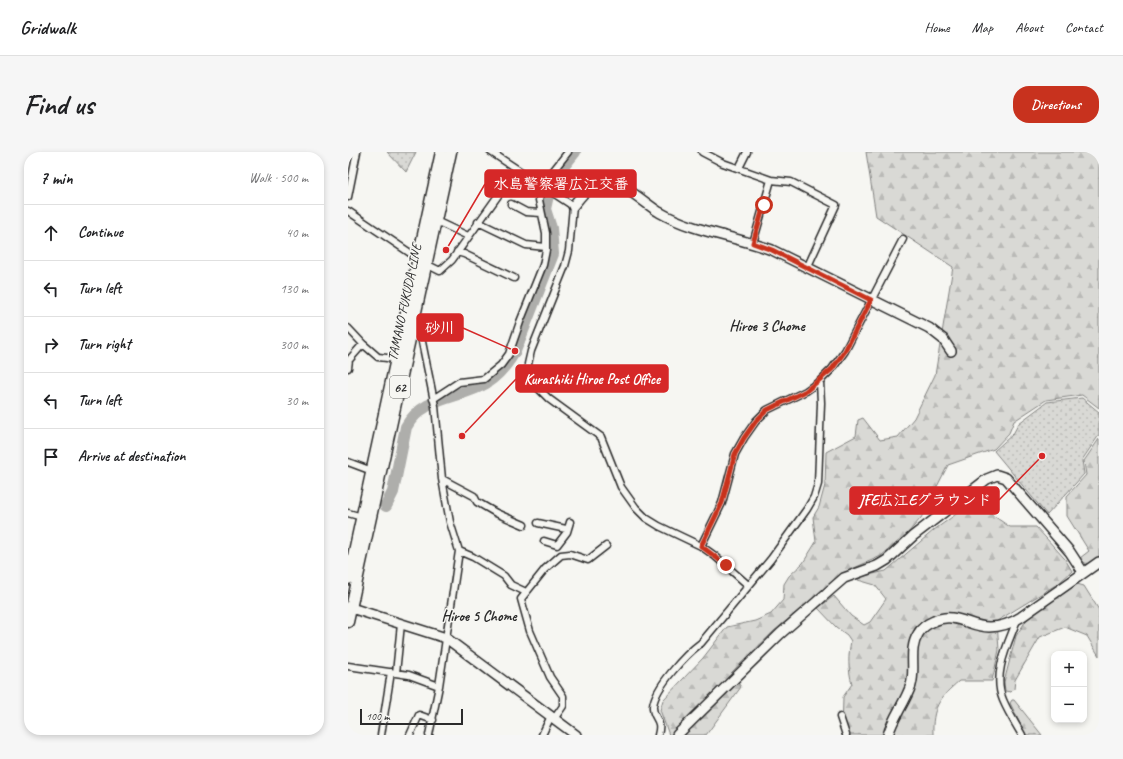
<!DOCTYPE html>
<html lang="en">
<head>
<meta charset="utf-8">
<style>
	body { margin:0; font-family:Caveat,"Klee One",sans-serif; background:#f6f6f6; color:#202124 }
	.controls { position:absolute; right:12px; bottom:12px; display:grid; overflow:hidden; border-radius:8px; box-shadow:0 2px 6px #0003 }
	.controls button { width:36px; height:36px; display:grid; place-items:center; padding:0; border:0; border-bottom:1px solid #e0e0e0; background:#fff; color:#202124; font:20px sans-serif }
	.scale { position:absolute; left:12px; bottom:10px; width:103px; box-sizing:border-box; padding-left:4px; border:2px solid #2b2b2b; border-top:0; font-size:11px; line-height:14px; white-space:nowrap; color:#2b2b2b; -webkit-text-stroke:3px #f6f6f2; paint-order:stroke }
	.stop { position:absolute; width:12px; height:12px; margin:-9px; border:3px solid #c8321e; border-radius:50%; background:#fff }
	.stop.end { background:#c8321e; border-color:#fff; box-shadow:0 1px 4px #0008 }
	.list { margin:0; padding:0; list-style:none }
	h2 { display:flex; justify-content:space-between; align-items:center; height:52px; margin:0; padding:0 16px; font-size:17px }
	h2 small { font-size:13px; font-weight:400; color:#757577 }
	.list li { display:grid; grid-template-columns:26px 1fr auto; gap:12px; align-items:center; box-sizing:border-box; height:56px; padding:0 16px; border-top:1px solid #e0e0e0 }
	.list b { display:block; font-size:15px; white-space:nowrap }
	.list em { font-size:13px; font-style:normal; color:#757577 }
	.icon { flex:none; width:22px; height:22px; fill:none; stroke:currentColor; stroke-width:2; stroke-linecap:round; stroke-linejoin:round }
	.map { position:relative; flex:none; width:751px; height:583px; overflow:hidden; border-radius:16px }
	header { display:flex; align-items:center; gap:24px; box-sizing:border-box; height:56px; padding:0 20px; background:#fff; border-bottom:1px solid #e0e0e0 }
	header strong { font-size:19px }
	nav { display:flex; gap:22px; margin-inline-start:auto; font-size:14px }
	.intro { display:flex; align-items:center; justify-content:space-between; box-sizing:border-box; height:96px; padding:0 24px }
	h1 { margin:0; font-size:28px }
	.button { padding:10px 18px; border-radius:16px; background:#c8321e; color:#fff; font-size:14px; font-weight:700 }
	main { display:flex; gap:24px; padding:0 24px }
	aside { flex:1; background:#fff; border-radius:16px; box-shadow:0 2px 6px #0003 }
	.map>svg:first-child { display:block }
	.forest { fill:url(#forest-firs); stroke:#828280 }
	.park { fill:url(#park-dots); stroke:#828280 }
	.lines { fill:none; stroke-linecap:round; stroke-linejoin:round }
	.river { stroke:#aeaeab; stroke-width:12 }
	.street-casing { stroke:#2b2b2b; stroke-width:9 }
	.secondary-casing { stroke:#2b2b2b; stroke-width:12 }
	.primary-casing { stroke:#2b2b2b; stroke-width:13 }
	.street { stroke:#f6f6f2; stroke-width:6 }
	.secondary { stroke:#f6f6f2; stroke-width:9 }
	.primary { stroke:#f6f6f2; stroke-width:10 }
	.route { stroke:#c8321e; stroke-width:5 }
	.labels { text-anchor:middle; stroke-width:3; stroke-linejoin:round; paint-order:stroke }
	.shield { fill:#f6f6f2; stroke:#686867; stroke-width:1 }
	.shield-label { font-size:13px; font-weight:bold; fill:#2b2b2b }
	.street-label { font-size:14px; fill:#2b2b2b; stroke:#f6f6f2 }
	.neighbourhood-label { font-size:15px; font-weight:bold; fill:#2b2b2b; stroke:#f6f6f2 }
	.leader { fill:none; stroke:#d62828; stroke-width:1.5 }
	.callout-dot { fill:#d62828; stroke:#f6f6f2; stroke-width:1.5 }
	.callout { fill:#d62828; stroke:#d62828; stroke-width:1.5 }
	.callout-label { font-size:15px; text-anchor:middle; font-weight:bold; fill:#fff }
</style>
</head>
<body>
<header>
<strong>Gridwalk</strong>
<nav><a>Home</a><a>Map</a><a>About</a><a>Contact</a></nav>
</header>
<div class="intro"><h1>Find us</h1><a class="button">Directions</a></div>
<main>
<aside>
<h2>7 min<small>Walk · 500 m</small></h2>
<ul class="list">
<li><svg class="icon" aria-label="ahead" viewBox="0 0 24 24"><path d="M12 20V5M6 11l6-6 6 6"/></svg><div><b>Continue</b></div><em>40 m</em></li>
<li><svg class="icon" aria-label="left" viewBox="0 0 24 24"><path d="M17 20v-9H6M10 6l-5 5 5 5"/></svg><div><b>Turn left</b></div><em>130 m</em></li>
<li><svg class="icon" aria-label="right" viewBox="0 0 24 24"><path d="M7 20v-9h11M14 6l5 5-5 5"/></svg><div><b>Turn right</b></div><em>300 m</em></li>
<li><svg class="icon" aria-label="left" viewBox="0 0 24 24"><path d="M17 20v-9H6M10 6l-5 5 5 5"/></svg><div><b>Turn left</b></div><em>30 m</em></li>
<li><svg class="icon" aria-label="arrive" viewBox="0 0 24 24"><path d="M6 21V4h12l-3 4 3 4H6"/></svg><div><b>Arrive at destination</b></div></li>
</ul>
</aside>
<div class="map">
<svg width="751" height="583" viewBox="0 0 751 583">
	<defs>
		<pattern id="forest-firs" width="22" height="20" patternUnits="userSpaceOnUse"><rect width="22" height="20" fill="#d9d9d5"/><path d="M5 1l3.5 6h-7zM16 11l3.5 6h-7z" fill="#babab7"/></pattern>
		<pattern id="park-dots" width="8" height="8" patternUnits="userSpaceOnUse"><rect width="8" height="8" fill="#d9d9d5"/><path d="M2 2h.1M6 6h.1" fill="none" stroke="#babab7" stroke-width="1.8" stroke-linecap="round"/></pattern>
	</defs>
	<rect width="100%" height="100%" fill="#f6f6f2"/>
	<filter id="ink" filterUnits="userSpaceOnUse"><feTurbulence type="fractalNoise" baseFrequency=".025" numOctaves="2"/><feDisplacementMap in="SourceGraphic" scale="8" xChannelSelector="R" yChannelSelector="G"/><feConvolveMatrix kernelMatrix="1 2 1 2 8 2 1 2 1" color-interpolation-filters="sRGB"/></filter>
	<g filter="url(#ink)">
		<path class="forest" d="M518,0h233v256l-17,-13 -36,5 -32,21 -5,12 -15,16 -46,16 -27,53 -14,16 -26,22 -38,17 -69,58 -43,42 10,14 -35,48h-37l-9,-25 3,-10 40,-42 24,-31 28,-6 16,-7 12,-14 1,-16 5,-8 14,-13 13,-21 -3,-25 6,-10 6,-22 1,-33 30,-16 2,-16 5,-2 17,22 18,-3 16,-19 21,-43 18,-108 -77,-51z
			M751,287v119l-9,6 -5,-1 -5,-5 9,-7 -22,-35v-20l19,-21 -2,-14z
			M625,350l37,25h26l29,32 7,12 -13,12 -62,38 2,29 -7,31h-33c-20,17 -27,27 -26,54h-91l1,-38 9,-13c-4,-15 -4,-28 -1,-43l-4,-6 -11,-8 -18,-19 16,-12 17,20 13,9 6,-3 16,-23 -11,-14 -17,-5 2,-3 26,-6 48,-41z
			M729,432l7,2 15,24v46l-12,-20 -22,-9 -25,10 -25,43 -1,9 -3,3 -6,-1 -1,-9 12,-46 11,-17z
			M664,548h2l28,35h-16l-16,-32z"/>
		<path class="park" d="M39,0h29l-10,20z
			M734,246l17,14v23l-17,25 2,14 -37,41 -53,-64 19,-17 6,-11 28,-21z"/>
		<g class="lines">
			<path class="river" d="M38,354l7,-14 13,-65c17,-31 53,-28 80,-44 13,-8 22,-20 29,-32l38,-97 -2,-26 -6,-19 6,-27 24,-30"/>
			<g class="street-casing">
				<path id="street" d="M143,0l82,54 -4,45 -4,15 -34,85 -3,13 2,11 4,9 15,15 52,38 20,50 15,21 10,10 13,8 42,20 14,10 33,29
					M354,0l21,11 48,17 20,2 45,23 -29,63
					M391,16l8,-16
					M0,45l9,-45
					M163,52l15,8 15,1
					M0,59l71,48
					M88,69l32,15
					M130,70l48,23 20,2
					M405,91l18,-63
					M109,100l7,2 50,24
					M78,112l14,7 12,-11 65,-91
					M66,166l4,4 17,84 7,73 8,43 9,29 -20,135 -10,49
					M0,176l15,16 15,13 18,2
					M0,216l1,-8 14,-16
					M85,247l26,-17 25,-3 17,-14 8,-11 11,-32 23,-57 3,-15v-17l-7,-33 3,-15 26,-33
					M0,310l24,9
					M94,327l32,17 3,6 19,11 28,12
					M0,361l14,4
					M190,371l28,6
					M196,389l13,4 10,-13 3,-10
					M353,394l21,-43 13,-49 9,-16 12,-17 11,-11 39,-19 14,-10 12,-12 13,-18 58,-112
					M111,399l14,6 31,19 7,9 15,7
					M669,468c-9,24 -25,54 -14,80 5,12 12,23 19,35
					M0,514l61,9 30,11
					M48,521l5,-49
					M492,565l6,18
					M206,567l9,-13v-10l-13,-19 -20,-46 -9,-32 24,-30 16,-14 9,-1 18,6 18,-14
					M33,583l10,-63
					M62,583l9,-20 14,5
					M194,583l9,-19
					M310,583c5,-17 -6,-16 -5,-29 2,-19 33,-52 48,-63l70,-84 36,-50 7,-12 4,-13 3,-81 -1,-22"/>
			</g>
			<g class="secondary-casing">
				<path id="secondary" d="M225,54c9,-11 18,-24 33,-25 15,0 40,23 53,31 35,20 75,24 113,38l157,78 14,11 8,12
					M0,455l98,31 130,97
					M329,583l103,-101 64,-56 33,-12 10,-6 26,-24 74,-57 10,-4 9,3 64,74 13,20
					M540,583c5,-18 17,-32 23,-50 5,-17 -3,-35 7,-51 3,-6 9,-10 16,-13 21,-10 35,6 55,6 11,0 23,-4 32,-10l78,-55"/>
			</g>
			<g class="primary-casing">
				<path id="primary" d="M0,427l93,-427
					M0,470l103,-470"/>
			</g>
			<use href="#street" class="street"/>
			<use href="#secondary" class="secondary"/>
			<use href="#primary" class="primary"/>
		</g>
	</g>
	<g class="lines" filter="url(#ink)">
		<path class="route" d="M378,413l-25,-19 21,-43 13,-49 9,-16 12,-17 11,-11 39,-19 26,-22 13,-18 26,-51 -99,-50 -19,-7 11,-38"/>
	</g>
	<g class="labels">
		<rect class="shield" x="42" y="224" width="20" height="22" rx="3"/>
		<g class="shield-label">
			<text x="52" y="240">62</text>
		</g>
		<g class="street-label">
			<text transform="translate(56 150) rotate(-78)" y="5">TAMANO FUKUDA LINE</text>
		</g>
		<g class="neighbourhood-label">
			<text x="419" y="179">Hiroe 3 Chome</text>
			<text x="131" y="469">Hiroe 5 Chome</text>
		</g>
	</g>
	<path class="leader" d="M98 98L137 32M167 199L115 176M114 284L168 227M694 304L651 348"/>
	<g class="callout-dot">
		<circle cx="98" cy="98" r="4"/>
		<circle cx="167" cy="199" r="4"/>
		<circle cx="114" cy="284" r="4"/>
		<circle cx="694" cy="304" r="4"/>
	</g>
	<g class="callout">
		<rect x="137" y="18" width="151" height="27" rx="4"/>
		<rect x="69" y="162" width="46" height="27" rx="4"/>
		<rect x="168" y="213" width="152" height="27" rx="4"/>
		<rect x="502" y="335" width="149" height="27" rx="4"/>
	</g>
	<g class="callout-label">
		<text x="213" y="37">水島警察署広江交番</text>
		<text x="92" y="181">砂川</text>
		<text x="244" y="232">Kurashiki Hiroe Post Office</text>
		<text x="577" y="353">JFE広江Eグラウンド</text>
	</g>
</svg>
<div class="controls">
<button>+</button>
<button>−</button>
</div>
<div class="scale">100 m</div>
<div class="stop" style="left:416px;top:53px"></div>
<div class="stop end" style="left:378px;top:413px"></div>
</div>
</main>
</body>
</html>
